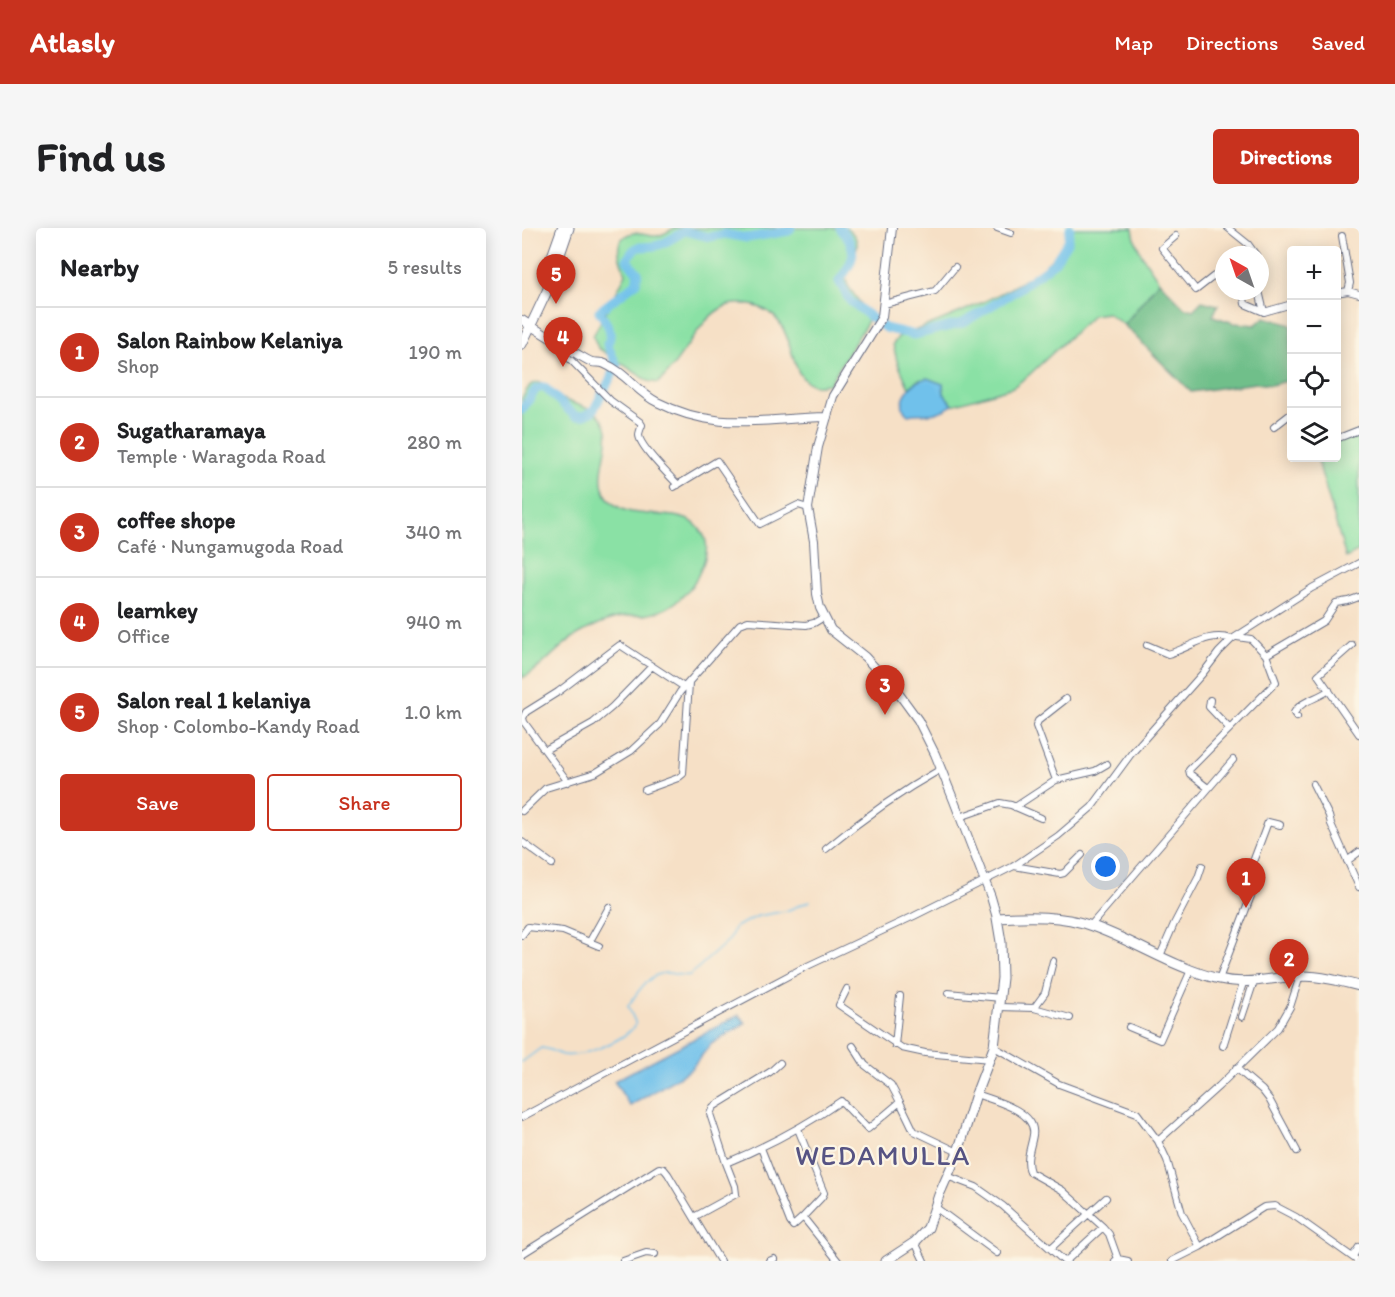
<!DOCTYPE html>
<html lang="en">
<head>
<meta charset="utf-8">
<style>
	body { margin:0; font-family:Itim,sans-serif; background:#f6f6f6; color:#202124 }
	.controls { position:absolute; right:18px; top:18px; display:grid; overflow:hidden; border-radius:6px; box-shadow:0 3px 15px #0003 }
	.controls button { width:54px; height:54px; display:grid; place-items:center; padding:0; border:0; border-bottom:2px solid #e0e0e0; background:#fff; color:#202124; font:30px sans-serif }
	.compass { position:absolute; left:693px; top:18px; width:54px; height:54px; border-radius:50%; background:#fff; box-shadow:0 3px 15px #0003; rotate:320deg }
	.you { position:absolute; left:584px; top:639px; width:21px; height:21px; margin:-15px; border:4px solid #fff; border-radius:50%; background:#1a73e8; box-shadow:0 0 0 9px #1a73e833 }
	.badge { display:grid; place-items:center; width:39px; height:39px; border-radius:50%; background:#c8321e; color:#fff; font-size:20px; font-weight:700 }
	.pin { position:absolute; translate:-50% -50px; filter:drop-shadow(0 2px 3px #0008) }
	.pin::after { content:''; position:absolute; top:32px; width:21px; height:18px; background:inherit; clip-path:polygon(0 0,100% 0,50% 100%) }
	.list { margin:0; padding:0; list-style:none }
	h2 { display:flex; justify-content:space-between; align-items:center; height:78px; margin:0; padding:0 24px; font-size:26px }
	h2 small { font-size:20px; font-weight:400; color:#757577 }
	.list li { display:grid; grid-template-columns:39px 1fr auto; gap:18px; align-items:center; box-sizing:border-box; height:90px; padding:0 24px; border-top:2px solid #e0e0e0 }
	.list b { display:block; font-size:22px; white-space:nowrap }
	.list p { margin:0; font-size:20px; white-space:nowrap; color:#757577 }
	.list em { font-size:20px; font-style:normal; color:#757577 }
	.actions { display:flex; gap:12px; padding:18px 24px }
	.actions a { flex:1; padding:14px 0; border:2px solid #c8321e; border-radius:6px; text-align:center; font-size:21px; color:#c8321e }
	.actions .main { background:#c8321e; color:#fff }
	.icon { flex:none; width:33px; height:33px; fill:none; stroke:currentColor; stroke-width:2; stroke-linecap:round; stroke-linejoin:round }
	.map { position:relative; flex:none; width:837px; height:1033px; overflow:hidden; border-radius:6px }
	header { display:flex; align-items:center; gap:36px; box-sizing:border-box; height:84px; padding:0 30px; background:#c8321e; color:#fff }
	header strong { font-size:28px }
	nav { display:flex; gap:33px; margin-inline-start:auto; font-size:21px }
	.intro { display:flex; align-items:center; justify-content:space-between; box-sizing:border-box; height:144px; padding:0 36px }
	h1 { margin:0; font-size:42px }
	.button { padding:15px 27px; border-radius:6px; background:#c8321e; color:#fff; font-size:21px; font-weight:700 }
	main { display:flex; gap:36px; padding:0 36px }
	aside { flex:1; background:#fff; border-radius:6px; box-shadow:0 3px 15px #0003 }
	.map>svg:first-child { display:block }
	.green { fill:#8ae1a5; stroke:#528882; stroke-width:1.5 }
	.forest { fill:#6fbf8a; stroke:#457774; stroke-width:1.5 }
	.water { fill:#6fc1eb; stroke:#4578a4; stroke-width:1.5 }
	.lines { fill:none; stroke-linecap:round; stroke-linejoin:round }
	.stream { stroke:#6fc1eb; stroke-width:1.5 }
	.river { stroke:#6fc1eb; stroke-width:9 }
	.minor-casing { stroke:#686d82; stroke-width:8 }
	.tertiary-casing { stroke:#686d82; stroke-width:10 }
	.primary-casing { stroke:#686d82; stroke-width:11 }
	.trunk-casing { stroke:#686d82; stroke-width:11 }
	.minor { stroke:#fff; stroke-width:6 }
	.tertiary { stroke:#fff; stroke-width:8 }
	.primary { stroke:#fff; stroke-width:9 }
	.trunk { stroke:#fff; stroke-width:9 }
	.labels { text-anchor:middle; stroke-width:4.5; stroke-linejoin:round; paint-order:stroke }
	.quarter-label { font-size:28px; letter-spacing:1.5px; fill:#565383; stroke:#fcf5e5 }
</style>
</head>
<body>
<header>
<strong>Atlasly</strong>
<nav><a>Map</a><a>Directions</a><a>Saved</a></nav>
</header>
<div class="intro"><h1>Find us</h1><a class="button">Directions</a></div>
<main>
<aside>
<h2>Nearby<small>5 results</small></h2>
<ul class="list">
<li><span class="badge">1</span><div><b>Salon Rainbow Kelaniya</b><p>Shop</p></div><em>190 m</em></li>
<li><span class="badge">2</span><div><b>Sugatharamaya</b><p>Temple · Waragoda Road</p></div><em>280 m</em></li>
<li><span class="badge">3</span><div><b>coffee shope</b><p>Café · Nungamugoda Road</p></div><em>340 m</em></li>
<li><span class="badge">4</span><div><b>learnkey</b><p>Office</p></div><em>940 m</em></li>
<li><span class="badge">5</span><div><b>Salon real 1 kelaniya</b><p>Shop · Colombo-Kandy Road</p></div><em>1.0 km</em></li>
</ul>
<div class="actions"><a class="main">Save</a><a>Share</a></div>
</aside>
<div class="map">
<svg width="837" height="1033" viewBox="0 0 837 1033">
	<rect width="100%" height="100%" fill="#fcf5e5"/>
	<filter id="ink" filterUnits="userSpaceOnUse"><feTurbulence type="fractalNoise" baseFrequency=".0167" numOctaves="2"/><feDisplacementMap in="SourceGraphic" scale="12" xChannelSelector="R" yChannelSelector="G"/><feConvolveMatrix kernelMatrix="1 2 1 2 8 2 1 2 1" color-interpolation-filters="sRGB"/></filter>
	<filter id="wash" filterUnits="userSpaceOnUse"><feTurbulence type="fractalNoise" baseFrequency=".008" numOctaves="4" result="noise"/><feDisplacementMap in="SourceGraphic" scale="24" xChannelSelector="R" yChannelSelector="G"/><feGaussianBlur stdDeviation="1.35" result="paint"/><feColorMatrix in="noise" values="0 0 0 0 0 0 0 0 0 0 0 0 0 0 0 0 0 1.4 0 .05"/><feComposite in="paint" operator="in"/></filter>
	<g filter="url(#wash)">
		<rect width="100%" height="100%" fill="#f6e0c6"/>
		<path class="green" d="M153,0h172c21,17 4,27 -3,47l4,11 21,30 -2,7 -38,61c-4,0 -10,2 -14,1 -33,-6 -12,-70 -64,-80 -10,-2 -22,-2 -31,4 -25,15 -39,55 -62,74l-10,-2 -50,-33 -5,-12 33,-62c-6,-13 -16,-36 7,-41 7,-1 16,4 24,3 6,-1 13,-6 18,-8z
			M548,0h63c2,21 15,36 26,53l-35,44 -17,-12 -14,2 -64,60 -16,12 -60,18 -9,-11 -1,-10 -24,-5 -10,9 -12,-27 -4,-17 5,-7c41,-16 168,-60 172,-109z
			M15,154c10,3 17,13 26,17 10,5 21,7 30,12 33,20 -3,57 13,84 17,28 55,14 80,24 10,3 18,14 20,23 2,9 -1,18 -5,27 -9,22 -28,41 -52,45 -9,2 -19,1 -28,3 -15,3 -28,9 -42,17 -21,11 -35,34 -57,44v-280l8,-13z
			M837,203v120l-13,7 -29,-100h19l1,-18z"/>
		<path class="forest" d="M637,53l26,27 8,2 9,-9 16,4 -5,11 21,7 21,2 10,-8 26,8 -1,33 1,1v24l-4,-2 -16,4 -15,-2 -65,9 -67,-67z"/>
		<path class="water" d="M405,150l16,6 1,10 9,11c-7,4 -15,9 -24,9 -8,0 -13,-1 -21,1 -15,-12 4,-35 19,-37z
			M217,787l7,8 -35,21 -21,26 -60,36 -16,-25z"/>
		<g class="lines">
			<path class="stream" d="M0,834l19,-14c8,0 14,5 22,7 19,3 63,-15 73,-31l-8,-18c9,-13 21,-33 38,-33 9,0 16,4 24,2l40,-36 4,-11 3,-2 21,-10 28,-5 24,-10"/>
			<path class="river" d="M318,0c19,22 15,31 -1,53l11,20 35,27 30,7 48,-12 53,-32 38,-28 14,-22 2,-13
				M0,182l14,-21 8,-2 31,29h8l10,-5 24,-45 -10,-22c8,-12 -1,-21 -8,-33l37,-28 2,-10 -11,-13c10,-20 15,-10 32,-15 9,-3 18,-10 26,-14l24,6 16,-3 22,4 42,-7 2,-3"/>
		</g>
	</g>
	<g filter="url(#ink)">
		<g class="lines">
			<g class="minor-casing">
				<path id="minor" d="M475,0l14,5
					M706,0l20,16 8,11
					M654,8l-14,12 34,42 18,-14 10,-4
					M820,8l8,47 -2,8
					M721,63l2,13 19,8 28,-8
					M737,63l5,21
					M814,65l12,-2 11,3
					M362,76l51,-13 20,-24
					M36,113l2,8 51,52 29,21 2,3c-1,3 -3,7 -3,10 0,11 31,41 39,50
					M752,199l18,-14
					M814,211l23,-9
					M152,259l43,-26 43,63 38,-19 10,3
					M625,417l21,9c23,-6 39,-23 64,-15
					M830,417l-34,30 41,59
					M744,427l58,-34 12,-18 12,-2 11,-4
					M688,472l-1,7 20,21
					M775,489l-3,-4c7,-13 24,-14 35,-23
					M23,522l48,-27 19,-16 40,-41
					M534,552l39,-9 12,-7
					M46,554l-44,-60 -1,-4 3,-6 32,-20 62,-47 64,42
					M791,556l16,32 2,8 28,63
					M686,560l-18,-14 -1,-4 87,-88 -10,-27 -15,-16 -14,-2
					M123,562l33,-12 5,-4 6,-91
					M493,579l41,-27 -20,-54 2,-5 28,-22
					M0,583l24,-23 49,-15 36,-22 29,-27 20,-32 60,-68 8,-3 58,4 8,-2 10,-6
					M438,589l40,-14 11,2 30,13
					M0,614l30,22
					M304,621c36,-30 74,-57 115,-80
					M825,633l12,-9
					M492,638l46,8 4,-1 18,-18
					M569,697l142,-165
					M0,707l6,-8 35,4 36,15
					M68,713l19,-34
					M638,728l14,-32 24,-46 4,-12
					M697,751l37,-96v-2l-8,-6 20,-53 12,3
					M325,761l-8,16 63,43 23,5 65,6
					M426,765l53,5
					M478,779l34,1 36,10
					M512,780l11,-15 8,-32
					M720,789l12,-36
					M607,799l31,13 31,-70
					M373,817l5,-49
					M331,818l12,19 26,20 9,17
					M701,818l20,-63
					M472,819l65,37 78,29 21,28 9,19 15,53 18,34
					M714,840l26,22 7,9 28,52
					M454,866c17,6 61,17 57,41 -2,13 -8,24 -3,37l32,18 41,37 6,7 9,25
					M0,889l279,-148 113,-53 100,-50 44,-30 34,-29 39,-53 72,-81 16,-21 13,-13 80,-51 47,-25
					M276,901l26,64 -2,4 -19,20
					M636,913l61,-55 59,-58 12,-21 10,-31
					M239,920l29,74 3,4 10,-9 35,44
					M204,935l-16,-49 3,-7 57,-35 10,-9
					M425,948l29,11 27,19 61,55
					M413,979l62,46
					M172,989l42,-23 -1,-8 -9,-23c41,-17 79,-37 115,-62l27,28 32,-27 14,29 44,21
					M393,1014l9,19
					M529,1020l55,-50
					M0,1026l137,-86 5,1 4,5 52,87
					M831,1028l6,-9
					M101,1033l23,-8 9,1
					M247,1033l5,-2
					M544,1033l37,-34
					M593,1033l3,-2 10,2
					M650,1033l28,-14 64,-40 11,-1 21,11 62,44"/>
			</g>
			<g class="tertiary-casing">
				<path id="tertiary" d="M370,0l-10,89 -49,79 -15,51 -10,61 6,33 3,53 3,14 11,22 34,27 34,37 19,26 17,34 19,47 37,96 6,21
					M0,92c4,3 65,41 70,42 4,1 9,0 13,2 20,8 33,29 52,38 61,31 105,16 170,15"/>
			</g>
			<g class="primary-casing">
				<path id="primary" d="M364,1033l29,-19 13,-14 11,-33 19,-43 18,-58 18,-47 8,-69 -1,-36 -4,-24c32,-2 65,-3 95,8 43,15 82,42 127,53 28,7 53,-2 82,-3 20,0 39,5 58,10"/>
			</g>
			<g class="trunk-casing">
				<path id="trunk" d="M29,31l11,-31
					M0,116l26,-55 21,-61"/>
			</g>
			<use href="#minor" class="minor"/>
			<use href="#tertiary" class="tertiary"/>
			<use href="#primary" class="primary"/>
			<use href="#trunk" class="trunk"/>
		</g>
	</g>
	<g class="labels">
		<g class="quarter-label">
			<text x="361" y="937">WEDAMULLA</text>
		</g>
	</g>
</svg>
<div class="controls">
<button>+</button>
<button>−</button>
<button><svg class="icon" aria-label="locate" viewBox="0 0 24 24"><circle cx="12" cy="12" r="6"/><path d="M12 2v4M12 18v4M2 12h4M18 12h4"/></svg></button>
<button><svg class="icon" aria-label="layers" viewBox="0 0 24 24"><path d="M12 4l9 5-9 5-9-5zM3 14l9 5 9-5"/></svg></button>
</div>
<svg class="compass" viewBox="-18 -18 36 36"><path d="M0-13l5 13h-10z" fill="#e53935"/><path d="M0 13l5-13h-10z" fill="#757577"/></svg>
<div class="you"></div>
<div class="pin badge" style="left:724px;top:680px">1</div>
<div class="pin badge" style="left:767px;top:761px">2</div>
<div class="pin badge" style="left:363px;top:487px">3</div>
<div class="pin badge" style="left:41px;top:139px">4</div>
<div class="pin badge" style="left:34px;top:76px">5</div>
</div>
</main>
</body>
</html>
